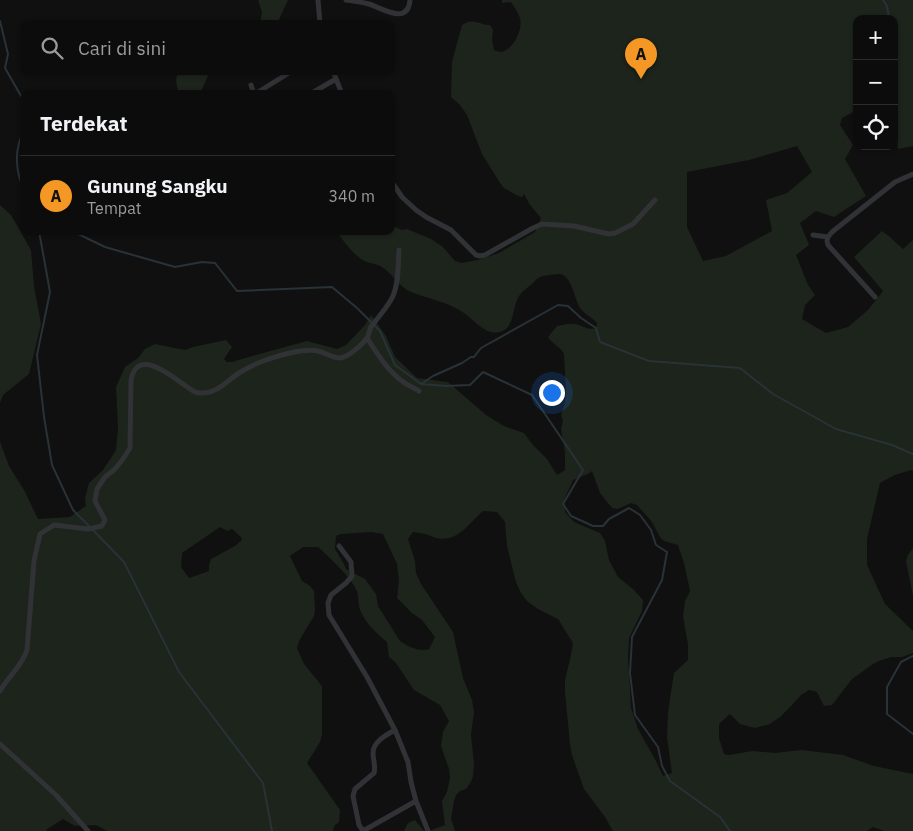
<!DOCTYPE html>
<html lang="id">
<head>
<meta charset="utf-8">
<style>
	body { margin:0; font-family:"IBM Plex Sans",sans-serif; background:#1a1a1b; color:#f1f3f6 }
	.controls { position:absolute; right:15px; top:15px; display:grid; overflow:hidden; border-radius:10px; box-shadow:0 1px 4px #0004 }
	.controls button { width:45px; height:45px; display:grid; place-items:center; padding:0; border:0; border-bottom:1px solid #2c2c2e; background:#0c0c0d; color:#f1f3f6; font:25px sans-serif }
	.you { position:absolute; left:551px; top:392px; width:18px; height:18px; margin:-12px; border:4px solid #fff; border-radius:50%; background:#1a73e8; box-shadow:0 0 0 8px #1a73e833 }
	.badge { display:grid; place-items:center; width:32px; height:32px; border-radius:50%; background:#f49725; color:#111; font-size:16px; font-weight:700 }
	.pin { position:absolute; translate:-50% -41px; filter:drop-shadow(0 1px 2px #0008) }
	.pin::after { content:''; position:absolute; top:26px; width:18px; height:15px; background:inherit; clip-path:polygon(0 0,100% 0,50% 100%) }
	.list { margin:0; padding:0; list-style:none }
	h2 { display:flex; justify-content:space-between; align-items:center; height:65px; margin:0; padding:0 20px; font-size:21px }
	h2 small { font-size:16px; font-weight:400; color:#9a9b9d }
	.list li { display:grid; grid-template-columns:32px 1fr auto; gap:15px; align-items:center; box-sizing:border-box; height:80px; padding:0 20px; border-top:1px solid #2c2c2e }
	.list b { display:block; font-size:19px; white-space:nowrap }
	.list p { margin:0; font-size:16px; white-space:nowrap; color:#9a9b9d }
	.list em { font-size:16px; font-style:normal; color:#9a9b9d }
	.icon { flex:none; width:28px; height:28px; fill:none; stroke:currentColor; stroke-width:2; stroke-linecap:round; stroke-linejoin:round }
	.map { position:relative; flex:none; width:913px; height:831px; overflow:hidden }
	.search { position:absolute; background:#0c0c0d; box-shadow:0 1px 4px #0004; left:20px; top:20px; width:375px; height:55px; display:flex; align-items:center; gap:12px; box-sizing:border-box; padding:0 18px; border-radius:10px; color:#9a9b9d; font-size:19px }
	.panel { position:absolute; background:#0c0c0d; box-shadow:0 1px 4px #0004; left:20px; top:90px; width:375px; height:145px; border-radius:10px }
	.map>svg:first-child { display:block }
	.green { fill:#1c241c; fill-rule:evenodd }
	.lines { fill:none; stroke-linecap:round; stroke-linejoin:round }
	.stream { stroke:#283237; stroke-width:2 }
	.minor { stroke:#313236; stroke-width:5 }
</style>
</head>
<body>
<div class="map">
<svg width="913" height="831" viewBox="0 0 913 831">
	<rect width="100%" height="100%" fill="#101011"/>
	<path class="green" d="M258,0h30l-11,24h-17l2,-12z
		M502,0h411v146l-15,3 -2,-19 -2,-2v-109h-37v91l-15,8 -2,7 13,20 -8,14 21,37 -32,21 -18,-6 -16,12 9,22 -13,10 12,30 7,10 -10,10 -3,14 24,14 22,-6 20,-17 15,-19 -29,-34 28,-26 8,6 13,12 10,-9v231l-2,-1 -16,5 -15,8 -13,56v26l18,39 28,27v22l-11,4h-11l-12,4 -6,3 -21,15 -20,26 -8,1 -7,-14 -8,-2 -8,5 -8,9 -13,13 -10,7 -15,4 -15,-4 -10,-10 -11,10v14l5,16 5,1 23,-4 23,2 26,-3 42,5 31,11 39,8v57h-29l-11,-4 -6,4h-254l-8,-14 -21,-28 -12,-34 -2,-11 -5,-52v-12l6,-25 2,-12 -15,-24 -20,-10 -10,-7 -7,-9 -5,-11 -9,-36 -2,-24 -8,-10 -14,-1c-14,12 -25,32 -47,27 -4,-1 -7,-3 -11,-4 -4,-1 -8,-1 -12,-2l-5,7 7,22 1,12 5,11 32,48 10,46 9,22 2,12 -3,23 3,29 -1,12 -2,6 -5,7 -6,2 -4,4 -2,6 -3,18 4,12h-26l16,-6 -3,-24 5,-9 3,-14 -1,-9 -8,-23 2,-14 6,-11 -9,-16 -26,-15 -18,-27 -7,-6 -2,-15c-11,-9 -25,-22 -28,-36 -1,-8 0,-12 -4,-19 -8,-13 -25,-29 -37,-40h-15l-13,9 12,25 8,5 4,5 1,19 -1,6 -15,25 -2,7 7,16 18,22v49l-2,7 -13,21 33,47 -1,12 -5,4 -1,5h-226l-11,-6 -21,1 -12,-7 -16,10 -1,2h-46v-389l9,24 15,24 14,29 32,-2 16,-11 -1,-8 4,-15 14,-13 13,-20 2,-23 -2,-40 9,-20 13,-9 7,-9 10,-5 30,6 8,-3 33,-7 6,7 -8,12 3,3h5l17,-5 58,-16 30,8 9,-4 19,-20 6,-10 15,21 9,21 22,21 31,4 38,33 18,11 20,7 9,12 14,14 10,16 8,-5v-18l-4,-23 2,-8 -2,-6 4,-12 1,-11 -2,-38c-4,-8 -11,-9 -16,-17l9,-11c6,-1 12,-3 18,-2 8,1 12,7 21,4l1,-5c-5,-6 -13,-9 -17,-15 -6,-10 -8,-33 -21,-34 -5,0 -10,1 -15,2 -5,0 -8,4 -12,8 -5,4 -13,10 -15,16 -5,11 -3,28 -17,32 -15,3 -25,-11 -36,-19 -16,-11 -35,-14 -53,-21 -12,-5 -18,-18 -29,-25 -6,-4 -14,-3 -21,-8 -10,-7 -17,-18 -25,-28h55v-6l11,5 5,-1 24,10 12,8 12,14 6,2 17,-3 21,-7 36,-21 6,-14 -11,-13 -6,-11 -2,3 -6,-2 -12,-7 -4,-5 -18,-29 -15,-39 -7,-10 -9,-8 1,-35 10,-37c12,-8 17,0 28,0l3,5 -1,10 2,10c4,2 8,3 12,0 8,-4 17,-21 14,-31 -1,-6 -6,-12 -9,-17l-9,1zM797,146l15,26 -25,21 -21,7 6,31 -46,25 -23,5 -16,-34v-55l62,-12zM592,471l8,22 12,15 6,1 13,-6 6,2 15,17 8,15 4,4 14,4 6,18 6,28 -5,10 -2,15 5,29v15l-14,13 -3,19 -3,21 -1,24 5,36 -9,3 -7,-15 -18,-32 -7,-21 -1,-21 -2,-28 1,-21 13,-27 1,-11 -10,-11 -15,-12 -9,-17 -4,-19 -5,-8 -26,-11 -9,-10 -1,-12 9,-20 15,-6zM220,527l7,4 5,-2 10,9 -1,3 -6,5 -24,13 -2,6v6l-20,7 -8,-11 1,-14zM371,532l12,2 14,30 2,17 -2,17 15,15 10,7 13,17 -6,12c-10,3 -20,-2 -29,-8l-22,-35 -2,-12 -11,-15 -19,-10 -2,-5 -9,-15 1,-13 5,-2z
		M181,71h27l1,2 -9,21h-21c-2,-8 -6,-18 2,-23z
		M0,205l11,10 20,35 3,36 7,38 -12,50 -26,21 -3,8z
		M913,548v48l-7,-35 2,-6z
		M415,820l9,11h-20l4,-8z"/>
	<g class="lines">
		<path class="stream" d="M883,0l4,6 2,13
			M0,21l8,33 -3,14 16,28 3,8
			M24,130c-10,20 -9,40 0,60
			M39,231l11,61 -13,63 7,62 8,48 21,45 17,17
			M72,231l33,16 70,20 27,-5 13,1 22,28 95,-4 25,21 23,23 15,34 26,19 25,2 24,-1 13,-13 49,23 51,75 -20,34 8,12 22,10h10l6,-7 20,-11 11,7 11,15 5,15 11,7 -5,28 -30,57 -2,36 5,42 23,32 4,19 8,15 50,36 10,14
			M421,384l12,-8 29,-13 9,-6h3l7,-9 77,-43 10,1 13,12 15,10 4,14 49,19 91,7 33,26 63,35 56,16 21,9
			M93,530l31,32 55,110 84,111 9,48
			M913,656l-12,6 -14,25v27l26,20"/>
		<path class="minor" d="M318,0l2,24
			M346,0c7,1 15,2 23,4 13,4 39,22 41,-4
			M333,71l9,23
			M251,85l3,9
			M255,94l37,-23
			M310,94l26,-15
			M391,181l11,16 14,13 10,7 25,13 25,25 4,1 5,-1 48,-27 9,-4 32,2 35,8 6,-1 18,-9 22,-24
			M813,235l15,2 4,-5 63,-50 18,-8
			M828,237l-1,4 1,4 47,52
			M367,338c10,15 20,32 35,43 5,4 12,7 17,10
			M339,546l12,16 1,14 -6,7 -15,12 -3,8 1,12 38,62 28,53 13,32 3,20 5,19 12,30
			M0,691c8,-14 22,-25 27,-41l7,-89 6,-27 14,-9 34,4 14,-3 3,-6 -10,-19 2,-12 8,-12 10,-8 8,-10 7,-11 1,-68c7,-38 50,5 64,12 5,2 10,1 15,0 12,-3 19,-13 29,-19 8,-5 18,-10 27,-13 13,-5 39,-12 52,-9 8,2 14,7 22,7 7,0 23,-14 27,-20 2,-3 2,-8 4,-11 7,-10 17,-20 22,-31 6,-14 5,-31 6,-46
			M0,744l56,51 32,36
			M363,831l-4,-6 -6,-29 2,-7 19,-16c2,-7 -1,-13 -1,-20 0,-11 13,-18 22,-23
			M363,831l53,-30"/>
	</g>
</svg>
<div class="controls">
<button>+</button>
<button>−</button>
<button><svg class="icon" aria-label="locate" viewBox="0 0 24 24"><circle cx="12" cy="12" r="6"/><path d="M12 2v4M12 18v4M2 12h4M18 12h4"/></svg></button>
</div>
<div class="you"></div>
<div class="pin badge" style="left:641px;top:79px">A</div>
<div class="search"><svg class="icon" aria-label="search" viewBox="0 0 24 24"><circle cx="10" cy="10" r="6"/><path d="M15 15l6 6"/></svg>Cari di sini</div>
<section class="panel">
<h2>Terdekat<small></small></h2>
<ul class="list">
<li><span class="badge">A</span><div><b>Gunung Sangku</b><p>Tempat</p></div><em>340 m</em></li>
</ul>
</section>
</div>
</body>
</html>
